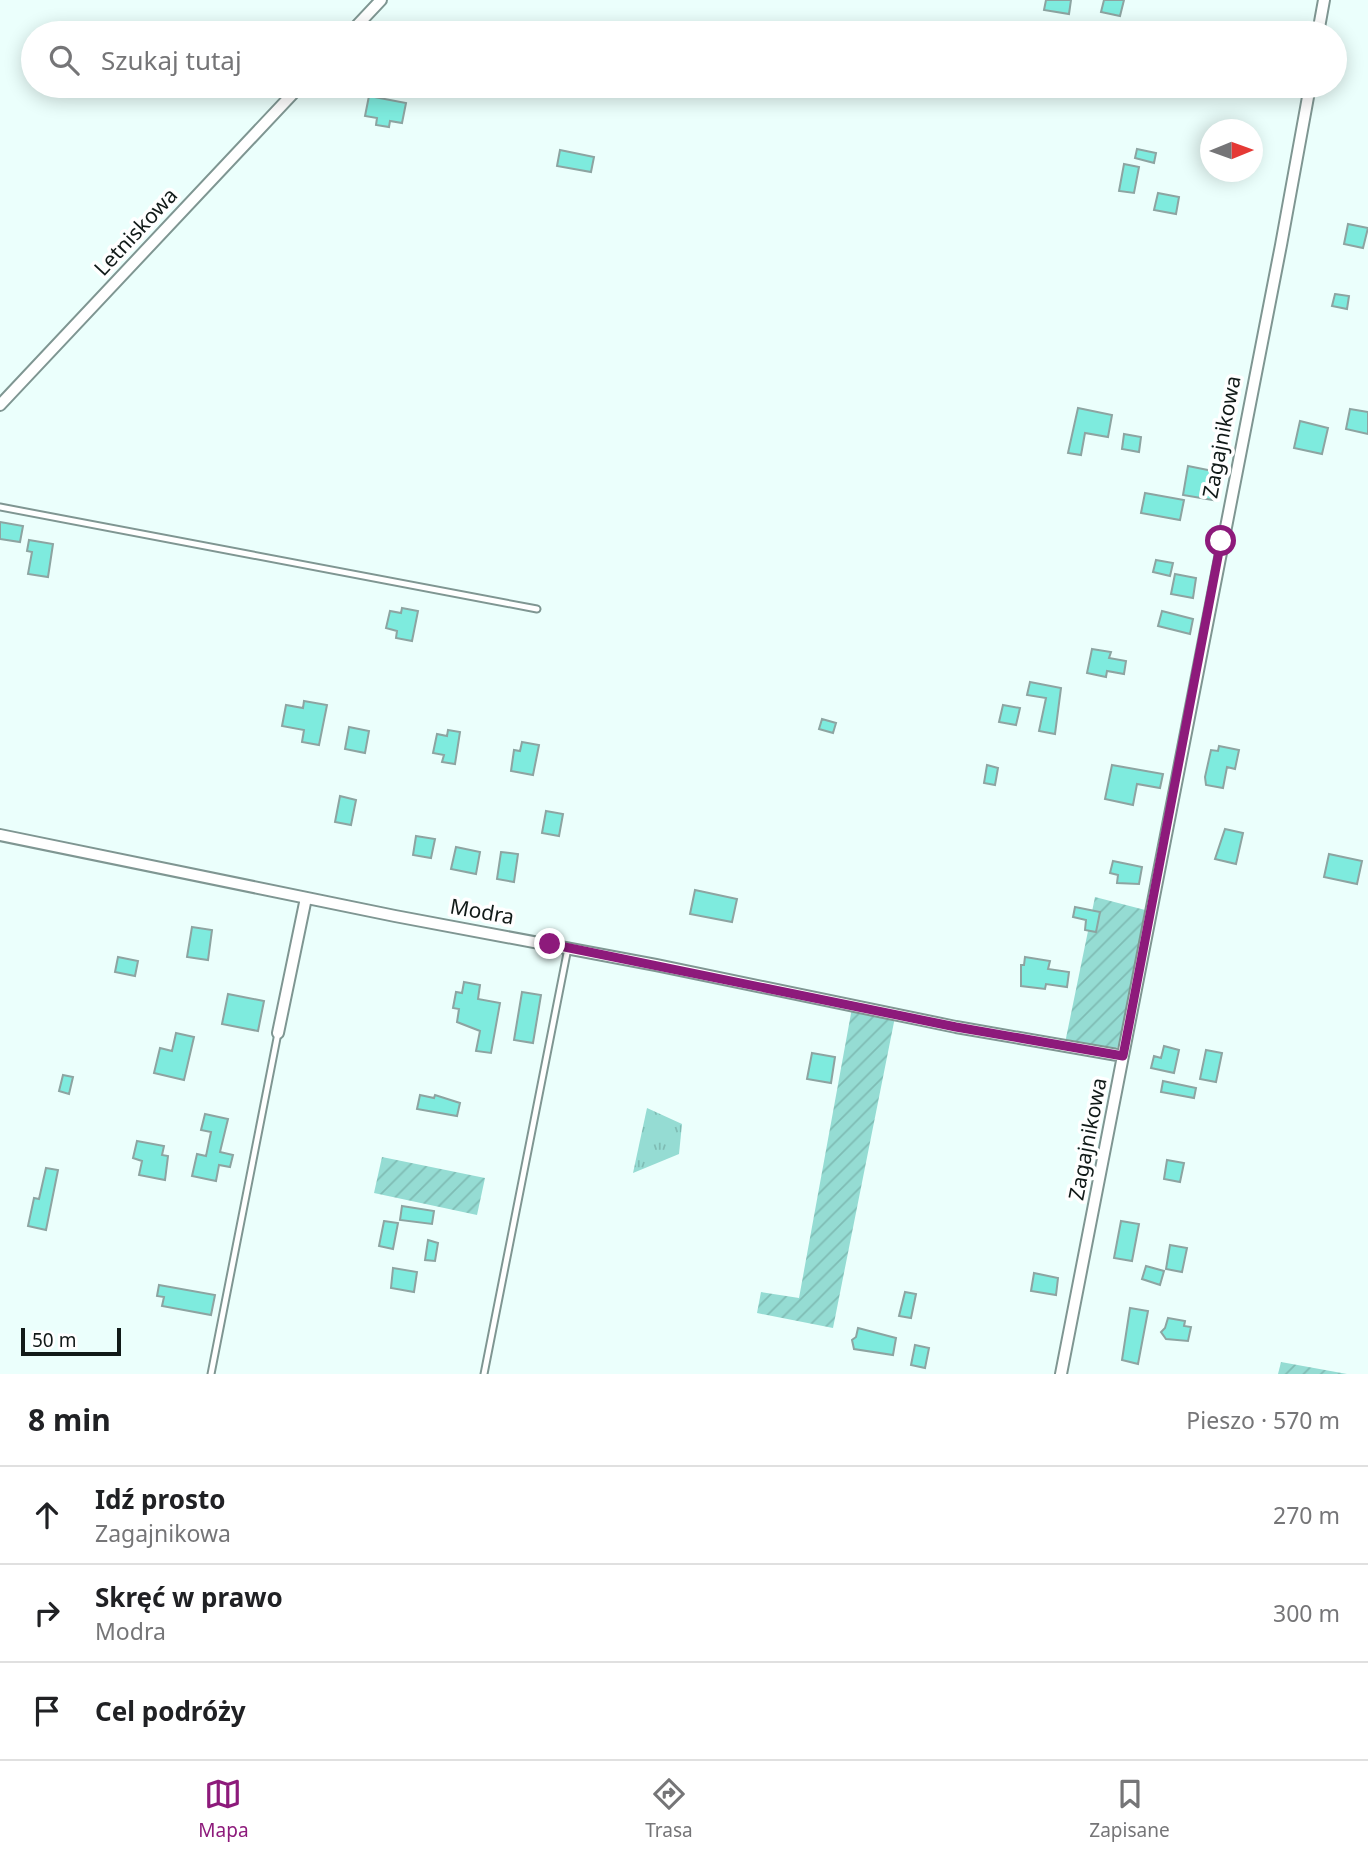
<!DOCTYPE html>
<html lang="pl">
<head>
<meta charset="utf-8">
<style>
	body { margin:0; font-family:"Noto Sans",sans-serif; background:#f6f6f6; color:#202124 }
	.compass { position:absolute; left:1200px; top:119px; width:63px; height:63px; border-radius:50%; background:#fff; box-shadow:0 4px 18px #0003; rotate:89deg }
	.scale { position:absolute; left:21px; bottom:18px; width:100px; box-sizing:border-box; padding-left:7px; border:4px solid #111a18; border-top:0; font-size:19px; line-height:24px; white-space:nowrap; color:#111a18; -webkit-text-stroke:5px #fff; paint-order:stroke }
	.stop { position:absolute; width:21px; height:21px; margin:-16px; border:5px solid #8d1a7b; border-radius:50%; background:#fff }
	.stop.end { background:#8d1a7b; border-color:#fff; box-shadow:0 2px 7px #0008 }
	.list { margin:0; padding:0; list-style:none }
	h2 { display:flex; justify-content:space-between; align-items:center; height:91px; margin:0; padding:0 28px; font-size:30px }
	h2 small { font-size:23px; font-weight:400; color:#757577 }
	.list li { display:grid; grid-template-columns:46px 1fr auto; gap:21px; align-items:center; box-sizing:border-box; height:98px; padding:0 28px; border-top:2px solid #e0e0e0 }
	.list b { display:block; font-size:26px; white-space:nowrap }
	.list p { margin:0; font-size:23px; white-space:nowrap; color:#757577 }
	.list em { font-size:23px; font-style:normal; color:#757577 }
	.icon { flex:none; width:38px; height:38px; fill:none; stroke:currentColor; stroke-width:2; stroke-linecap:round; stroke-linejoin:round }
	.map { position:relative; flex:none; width:1368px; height:1374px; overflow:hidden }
	.search { position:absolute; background:#fff; box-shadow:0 4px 18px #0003; left:21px; right:21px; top:21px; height:77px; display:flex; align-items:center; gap:18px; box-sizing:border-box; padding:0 24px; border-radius:38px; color:#757577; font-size:26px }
	.sheet { height:385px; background:#fff }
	nav { display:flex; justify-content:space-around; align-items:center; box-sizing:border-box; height:98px; border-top:2px solid #e0e0e0; background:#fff; font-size:19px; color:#757577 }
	nav a { display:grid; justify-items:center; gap:4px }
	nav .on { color:#8d1a7b }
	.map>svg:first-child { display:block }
	.grass { fill:url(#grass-tufts) }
	.garden { fill:url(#garden-furrows) }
	.building { fill:#7eebde; stroke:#8da4a1; stroke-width:2 }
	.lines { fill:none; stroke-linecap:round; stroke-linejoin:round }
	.lane-casing { stroke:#7f9692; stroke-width:9 }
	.street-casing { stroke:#7f9692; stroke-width:14 }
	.lane { stroke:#fff; stroke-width:5 }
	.street { stroke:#fff; stroke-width:10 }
	.route { stroke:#8d1a7b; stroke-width:9 }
	.labels { text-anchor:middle; stroke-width:7; stroke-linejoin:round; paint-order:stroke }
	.street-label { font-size:21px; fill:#111a18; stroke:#fff }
</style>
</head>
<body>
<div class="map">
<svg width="1368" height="1374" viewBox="0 0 1368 1374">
	<defs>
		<pattern id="grass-tufts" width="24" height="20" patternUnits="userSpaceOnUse" patternTransform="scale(1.75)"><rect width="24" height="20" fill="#95dcd3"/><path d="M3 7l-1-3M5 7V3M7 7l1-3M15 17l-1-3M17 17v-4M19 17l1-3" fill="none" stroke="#7fbcb4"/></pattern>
		<pattern id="garden-furrows" width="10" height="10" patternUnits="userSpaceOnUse" patternTransform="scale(1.75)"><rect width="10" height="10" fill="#95dcd3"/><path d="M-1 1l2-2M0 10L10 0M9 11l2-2" fill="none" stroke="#7fbcb4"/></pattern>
	</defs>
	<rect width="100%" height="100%" fill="#ebfffc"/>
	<path class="grass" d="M647,1108l35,16 -3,30 -46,19z"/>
	<path class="garden" d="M1095,897l54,14 -27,133 -9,6 -48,-7z
		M852,1008l43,9 -62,311 -76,-15 4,-21 38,6z
		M382,1157l103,21 -8,37 -103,-22z
		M1281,1362l66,12h-69z"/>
	<path class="building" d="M1046,0h25l-2,14 -25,-4z
		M1104,0h20l-4,16 -19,-4z
		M369,96l37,7 -4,20 -12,-2 -1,6 -13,-2 1,-7 -12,-2z
		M1137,149l19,4 -2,10 -19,-5z
		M560,150l34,7 -3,15 -34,-6z
		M1124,164l15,3 -5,26 -15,-2z
		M1158,193l21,4 -3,17 -22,-4z
		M1348,224l20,4 -5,20 -19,-4z
		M1335,294l14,2 -2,13 -15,-3z
		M1078,408l34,7 -4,22 -23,-4 -4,22 -13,-2z
		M1350,409l18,3v22l-22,-5z
		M1300,421l28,7 -6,26 -28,-6z
		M1124,434l17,3 -2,15 -17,-3z
		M1188,466l30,6 -5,28 -30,-5z
		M1145,493l39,7 -4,20 -39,-7z
		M0,522l23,4 -3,16 -20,-3z
		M29,540l24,4 -5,33 -20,-3 4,-22 -5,-1z
		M1156,560l17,3 -3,13 -17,-4z
		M1175,574l21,4 -3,20 -22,-4z
		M402,608l16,3 -6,30 -16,-3 1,-7 -11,-3 4,-17 11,2z
		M1162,611l31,8 -3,15 -32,-8z
		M1092,649l19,3 -2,6 17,3 -2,13 -17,-3 -1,6 -19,-4z
		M1030,682l31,6 -6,46 -16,-3 7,-33 -19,-3z
		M304,701l23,4 -8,40 -17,-3 2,-12 -22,-4 4,-21 17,3z
		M1003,705l17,3 -4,17 -17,-3z
		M822,719l14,4 -3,10 -14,-4z
		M349,727l20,4 -4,22 -20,-4z
		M448,730l12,2 -5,32 -13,-2 2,-7 -11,-2 4,-19 10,2z
		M522,742l17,3 -6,30 -22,-4 3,-21 6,1z
		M1219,746l20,4 -4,19 -8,-2 -4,21 -17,-3 -1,-8 6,-27 7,1z
		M987,765l11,3 -3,17 -11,-2z
		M1112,765l51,9 -3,14 -23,-4 -4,21 -28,-6z
		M340,796l16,4 -5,25 -16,-3z
		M546,811l17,3 -4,22 -17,-3z
		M1225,829l18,4 -7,31 -21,-5z
		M416,836l19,3 -4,19 -18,-3z
		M456,847l24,5 -4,22 -25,-5z
		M501,852l17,2 -4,28 -17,-3z
		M1329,854l33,7 -5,23 -33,-7z
		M1113,861l29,6 -3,17 -22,-1 1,-8 -8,-2z
		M695,890l42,9 -5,23 -42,-8z
		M1075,907l25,5 -4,20 -11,-2 1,-10 -13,-3z
		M192,927l20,3 -4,30 -21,-3z
		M118,957l20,4 -3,15 -20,-4z
		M1025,957l25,4 -2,8 21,3 -2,15 -21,-3 -1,5 -24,-3v-21h3z
		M464,982l16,3 -2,14 22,4 -9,50 -15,-2 4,-20 -23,-9 2,-13 -6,-1 3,-16 6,1z
		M522,992l19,3 -8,48 -19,-3z
		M228,994l36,7 -6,30 -36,-7z
		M176,1033l18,4 -10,43 -30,-7 6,-25 12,3z
		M1164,1046l15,4 -5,23 -23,-5 3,-12 7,2z
		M1206,1050l16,3 -6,29 -16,-3z
		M812,1053l23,4 -4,26 -24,-4z
		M63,1075l10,2 -4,17 -10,-3z
		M1163,1081l33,7 -2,10 -33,-6z
		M420,1095l14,3 1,-3 25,8 -3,13 -40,-7z
		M205,1114l23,5 -8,33 13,3 -3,12 -11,-2 -3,16 -24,-5 5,-22 9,2 5,-24 -10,-2z
		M137,1141l27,5 -2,9 6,1 -3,24 -26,-5 3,-14 -9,-3z
		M1167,1160l17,3 -4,19 -16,-3z
		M46,1168l12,2 -12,60 -18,-4 6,-28 5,1z
		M402,1206l32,5 -2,13 -32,-4z
		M384,1221l14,2 -5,26 -14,-3z
		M1121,1221l18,3 -7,37 -18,-3z
		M428,1240l10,3 -3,18 -10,-1z
		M1170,1245l17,3 -5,24 -16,-3z
		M1146,1266l18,5 -4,14 -18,-6z
		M393,1268l24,4 -3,20 -23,-4z
		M1034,1273l24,5 -2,17 -25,-4z
		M159,1285l56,10 -4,20 -49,-9 2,-9 -7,-1z
		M905,1292l11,2 -5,24 -12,-2z
		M1130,1308l18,3 -10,53 -16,-4z
		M1168,1318l17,3 -1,5 7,1 -3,14 -22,-2 -5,-7 4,-4z
		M858,1328l38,10 -3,17 -39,-6 -2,-9 4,-3z
		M915,1345l14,3 -4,20 -14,-3z"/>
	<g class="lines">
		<g class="lane-casing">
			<path id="lane" d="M0,507l537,102
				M211,1374l67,-341
				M484,1374l84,-426"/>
		</g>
		<g class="street-casing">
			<path id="street" d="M350,33l31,-33
				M1318,33l6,-33
				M0,405l300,-319
				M0,835l395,81 261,49 300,62 167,29
				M278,1033l28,-135
				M1061,1374l220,-1129 29,-159"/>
		</g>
		<use href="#lane" class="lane"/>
		<use href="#street" class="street"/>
	</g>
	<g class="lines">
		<path class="route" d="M550,944l406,83 167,29 98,-515"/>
	</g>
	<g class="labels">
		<g class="street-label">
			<text transform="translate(136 232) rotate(-47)" y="7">Letniskowa</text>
			<text transform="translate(1222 437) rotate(-79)" y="7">Zagajnikowa</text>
			<text transform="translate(482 912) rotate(10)" y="7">Modra</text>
			<text transform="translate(1088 1139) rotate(-79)" y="7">Zagajnikowa</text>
		</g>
	</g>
</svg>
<svg class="compass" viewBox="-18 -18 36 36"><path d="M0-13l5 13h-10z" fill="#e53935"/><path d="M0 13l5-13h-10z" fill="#757577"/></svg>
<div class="scale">50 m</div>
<div class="stop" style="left:1221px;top:541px"></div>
<div class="stop end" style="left:550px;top:944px"></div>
<div class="search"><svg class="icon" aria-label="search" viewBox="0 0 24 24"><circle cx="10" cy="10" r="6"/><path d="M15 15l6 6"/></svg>Szukaj tutaj</div>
</div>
<section class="sheet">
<h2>8 min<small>Pieszo · 570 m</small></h2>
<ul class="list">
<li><svg class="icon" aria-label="ahead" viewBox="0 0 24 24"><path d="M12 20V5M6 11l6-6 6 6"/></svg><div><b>Idź prosto</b><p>Zagajnikowa</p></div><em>270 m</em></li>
<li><svg class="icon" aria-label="right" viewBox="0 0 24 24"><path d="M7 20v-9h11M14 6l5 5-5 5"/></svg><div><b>Skręć w prawo</b><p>Modra</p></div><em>300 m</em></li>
<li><svg class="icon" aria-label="arrive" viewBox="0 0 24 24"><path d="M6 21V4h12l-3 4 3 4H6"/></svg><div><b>Cel podróży</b></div></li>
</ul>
</section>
<nav>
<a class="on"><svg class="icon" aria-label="map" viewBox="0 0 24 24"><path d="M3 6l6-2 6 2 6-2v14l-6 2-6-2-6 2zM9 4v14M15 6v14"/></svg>Mapa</a>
<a><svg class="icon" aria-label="directions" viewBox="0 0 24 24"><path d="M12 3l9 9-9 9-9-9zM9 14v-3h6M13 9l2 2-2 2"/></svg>Trasa</a>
<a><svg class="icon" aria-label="saved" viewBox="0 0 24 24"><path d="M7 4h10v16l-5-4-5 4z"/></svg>Zapisane</a>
</nav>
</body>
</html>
